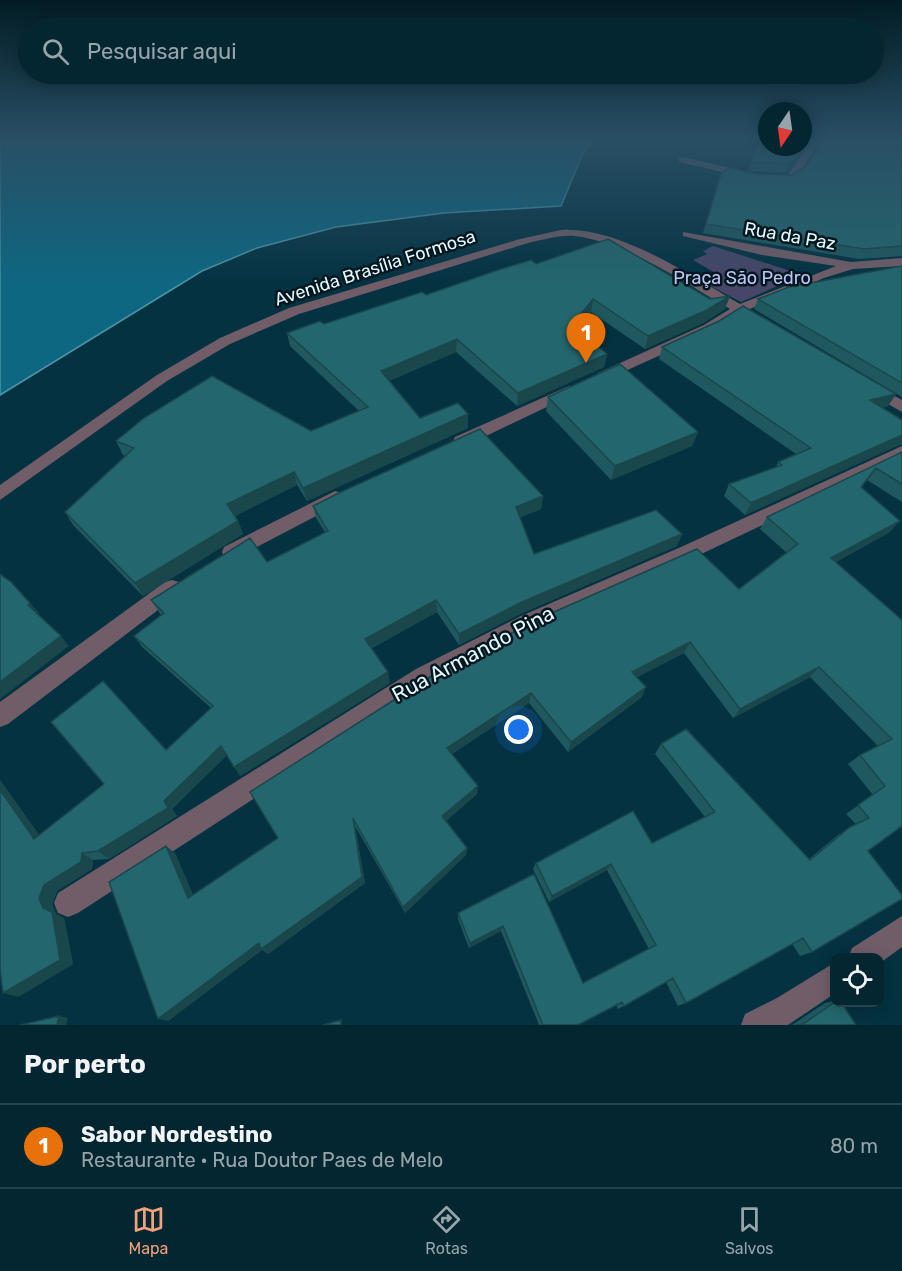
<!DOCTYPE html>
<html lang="pt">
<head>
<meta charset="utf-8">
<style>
	body { margin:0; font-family:Rubik,sans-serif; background:#0d2e39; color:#f1f3f6 }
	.controls { position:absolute; right:18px; bottom:18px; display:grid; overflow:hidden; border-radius:12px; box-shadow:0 3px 15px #0003 }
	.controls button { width:54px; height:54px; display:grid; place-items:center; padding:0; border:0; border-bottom:2px solid #24434d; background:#032631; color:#f1f3f6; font:30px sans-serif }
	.compass { position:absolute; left:758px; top:102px; width:54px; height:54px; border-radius:50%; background:#032631; box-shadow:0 3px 15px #0003; rotate:193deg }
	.you { position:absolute; left:519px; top:730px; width:21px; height:21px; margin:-15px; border:4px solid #fff; border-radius:50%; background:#1a73e8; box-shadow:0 0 0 9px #1a73e833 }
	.badge { display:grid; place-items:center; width:39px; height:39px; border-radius:50%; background:#f1a17d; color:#fff; font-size:20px; font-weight:700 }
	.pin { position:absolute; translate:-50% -50px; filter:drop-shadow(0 2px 3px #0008) }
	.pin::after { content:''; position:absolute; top:32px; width:21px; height:18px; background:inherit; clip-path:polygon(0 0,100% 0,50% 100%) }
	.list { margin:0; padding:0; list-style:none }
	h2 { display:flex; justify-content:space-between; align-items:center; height:78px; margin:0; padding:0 24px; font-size:26px }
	h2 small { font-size:20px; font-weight:400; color:#97a5ab }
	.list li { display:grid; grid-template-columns:39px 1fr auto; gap:18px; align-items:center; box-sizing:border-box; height:84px; padding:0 24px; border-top:2px solid #24434d }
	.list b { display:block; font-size:22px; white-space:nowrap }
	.list p { margin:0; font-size:20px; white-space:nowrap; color:#97a5ab }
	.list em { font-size:20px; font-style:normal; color:#97a5ab }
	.icon { flex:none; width:33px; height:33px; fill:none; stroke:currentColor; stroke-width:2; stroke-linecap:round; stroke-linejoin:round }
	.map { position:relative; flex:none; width:902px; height:1025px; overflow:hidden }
	.search { position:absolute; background:#032631; box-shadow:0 3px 15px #0003; left:18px; right:18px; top:18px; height:66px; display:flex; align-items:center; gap:15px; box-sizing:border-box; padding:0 21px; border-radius:33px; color:#97a5ab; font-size:22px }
	.sheet { height:162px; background:#032631 }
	nav { display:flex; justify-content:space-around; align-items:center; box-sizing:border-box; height:84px; border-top:2px solid #24434d; background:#032631; font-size:16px; color:#97a5ab }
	nav a { display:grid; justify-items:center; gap:3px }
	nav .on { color:#f1a17d }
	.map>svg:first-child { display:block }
	.green { fill:#474668 }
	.water { fill:#0e6781; stroke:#4e92a6; stroke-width:1.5 }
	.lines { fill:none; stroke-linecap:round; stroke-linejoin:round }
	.street { fill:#715d68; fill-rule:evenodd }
	.wall { fill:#1f585e }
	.shaded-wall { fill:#19474c }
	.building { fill:#24666d; stroke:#19474c; stroke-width:1.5 }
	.labels { text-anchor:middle; stroke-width:5; stroke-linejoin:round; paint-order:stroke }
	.far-street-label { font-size:18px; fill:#e5f6fd; stroke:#021820 }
	.far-park-label { font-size:18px; fill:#c2c2f4; stroke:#021820 }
	.street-label { font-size:21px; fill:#e5f6fd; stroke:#021820 }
</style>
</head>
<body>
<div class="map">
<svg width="902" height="1025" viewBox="0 0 902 1025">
	<rect width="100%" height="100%" fill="#043241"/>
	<path class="green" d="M713,246l90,29 -62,27 -38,-20 16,-7 -26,-15 14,-6 -4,-3z"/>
	<path class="water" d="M0,140h593l-10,13 -22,53 -117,7 -108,14 -79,21 -55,23 -202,124z"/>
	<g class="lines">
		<path class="street" d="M812,140h9l-27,41 -22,2v-4l15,-3z
			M682,157l71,16 1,2 -5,3 -70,-16v-4z
			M561,230c58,-4 130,46 179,74l96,-38 -74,-11 -79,-19v-4l168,30 51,-4v8l-49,3 -29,9 -79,33 -31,20 -111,50 -7,-5 2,-3 106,-48 26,-16c-45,-26 -103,-67 -156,-73 -15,-1 -31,4 -46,7l-229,71 -69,30 -63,37 -167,119v-15l157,-110 63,-37 69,-30 231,-69z
			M872,384l30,16v12l-35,-20 -3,-3z
			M569,386l8,5 -3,3 -107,51h-12l-2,-4 2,-4z
			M902,446v13l-207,98 -160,71 -103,55 -354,230 -10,4 -10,-4 -4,-10 4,-10 358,-224 105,-53 160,-69z
			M335,491l6,2 3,5 -3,5 -103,54 -7,3 -7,-3 -2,-5 2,-5z
			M172,580l7,2 3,6 -3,6 -171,130 -8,3v-25l165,-120z
			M902,916v31l-22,16v-5h-32l4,-10z
			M834,963v31l-46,31h-47l4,-11 32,-16z"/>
	</g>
	<path class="wall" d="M803,140h6l-12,22 -10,11 -39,-2 3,-9z
		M821,140h81v1h-10l10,1v114l-43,3 -156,-26 18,-59h37l33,1 13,-7 11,-14z
		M536,264l189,45 -22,14 -58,26 -54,-37 -13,16 29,26 -3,13 -87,39 -61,-54 -67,29 31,37 48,10 -161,73 -10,-16 -62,31 3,5 5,13 -100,62 -70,-71 -8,-13 61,-56 -3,-1 -7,-14 195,-10 48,-20 -69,-65 -3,-13 37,-9z
		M902,266v131l-148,-88 4,-10z
		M662,347l234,47 -8,12 -6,2 20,12v25l-1,-1 -156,71 -21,-19 5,-12 47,-17 2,-5 18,-8 -137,-95z
		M548,397l150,35 -6,14 -81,34 -65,-69z
		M902,452v50l-35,-22 -5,7 28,45 -54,30 66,58v206l-34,25 -56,101 -12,4 -8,-12 -106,59 -8,3 -12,-24 -42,24 -6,3 -2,-4 -38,20h-39l-38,-94 -32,17 -11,-29v-6l76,-39 49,109 66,-34 -42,-79 -58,32 -16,-33 3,-6 116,-20 53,-26 -50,-63 6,-10 148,115 29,-24 18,-11 -10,-10 27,-19 -25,-31 12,-9 18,-9 -68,-69 -77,41 -49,-65 -47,24 5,20 -74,55 -39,-49 -77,51 25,40 -31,27 21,27 -1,7 -61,58 -50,-87 10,57 -97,71 -6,-4 -94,71 7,-168 18,42 85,-57 -28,-46 489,-203 48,-36 -27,-24 7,-12z
		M543,496l-2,13 -21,8 14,37 148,-20 -5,12 -157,68 -61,31 -22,-33 -65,36 18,35 -150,93 -13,-21 -55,54 5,7 -68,43 -16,1 -1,9 -35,22 -5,13 4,10 8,4 9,46 -55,33 -18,-28v-189l39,55 127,-85 45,-42 -69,-61 -8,-11 27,-21 -10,-15 116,-38 58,-30 -9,-14 -3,-12z
		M834,1001v1l22,23h-64l33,-22z"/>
	<path class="shaded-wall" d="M808,140h1l-12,22 -10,11 3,-9z
		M730,296l-5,13 -22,14 -58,26 3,-13z
		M593,299l-2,13 -20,25 2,-13z
		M457,339l-1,13 -74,32 -1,-13z
		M607,354l-3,13 -87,39 1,-13z
		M896,394l-8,12 -25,6 7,-12z
		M468,414v14l-161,73 -4,-13z
		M698,432l-6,14 -81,34 4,-14z
		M902,435v8l-1,1 -156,71 6,-12z
		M294,472l3,13 -65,32 -5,-13z
		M543,496l-2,13 -26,11 1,-13z
		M238,521l5,13 -100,62 -8,-13z
		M900,521l-10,11 -67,37 8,-11z
		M682,534l-5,12 -157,68 -61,31v-11l63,-32z
		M436,600l1,12 -70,38 -2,-11z
		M30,603l9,10 -2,2 -9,-10z
		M61,636l8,10 -69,53v-17z
		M690,642l-6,11 -56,29 4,-10z
		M819,667l-9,10 -77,41 7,-9z
		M388,672l2,11 -150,93 -6,-9z
		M646,687l-4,10 -74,55 3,-10z
		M531,693l-2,10 -82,54v-9z
		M221,746l6,9 -55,54 5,7 -68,43 -11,-8 66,-50z
		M0,780l47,66 -13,-7 -34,-49z
		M478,786l-1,8 -35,30v-8z
		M353,818l2,8 10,57 -97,71 -6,-4 -94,71 -10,-2 101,-76z
		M166,846l9,7 21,51 -8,-6z
		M467,848l-1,7 -61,58 -2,-6z
		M82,853l11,7 -1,9 -35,22 -5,13 4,10 8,4 9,46 -55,33 -15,-4 40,-85 -4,-10 5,-13z
		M611,864l-4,6 -58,32 3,-6z
		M503,926l-2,5 -32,17 1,-5z
		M59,1016l9,2 -2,7h-9z"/>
	<path class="building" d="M760,140h7v7h36v-7h5l-8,14 -10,10 -39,-2z
		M821,140h70l11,2v104l-38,3 -158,-25 15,-50 7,-6 30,6 33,1 13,-7 11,-14z
		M608,239l102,60 20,-3 -23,14 -59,26 -55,-37 -20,25 34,30 -89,39 -61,-54 -76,32 39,47 38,-15 10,11 -165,74 -9,-16 -67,32 11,17 -103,62 -70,-71 69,-64 -18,-7 28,-23 68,-42 99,55 57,-24 -81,-74 33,-12 4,3 98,-32 4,3 72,-25 33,-10 5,4z
		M902,266v117l-144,-84 31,-12z
		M743,306l153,88 -26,6 32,20v15l-151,68 -22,-19 53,-19 -4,-3 33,-14 -149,-101 57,-26z
		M620,364l78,68 -83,34 -67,-69z
		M480,429l63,67 -27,11 18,47 122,-44 26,24 -160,68 -63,32 -23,-34 -71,39 23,33 -154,95 -13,-21 -57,55 4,7 -70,43 -16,2 -1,9 -37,23 -5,13 4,10 9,4 8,48 -57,33 -3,-24v-179l34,49 70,-55 -53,-62 52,-41 63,69 47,-44 -79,-70 30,-23 -13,-13 99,-62 17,24 61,-31 -15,-25 30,-15z
		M902,452v32l-26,-16 -15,19 39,34 -69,37 71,62v206l-34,25 34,44v4l-90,53 -9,-14 -117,65 -13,-25 -49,28 -2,-4 -44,23h-35l-40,-99 -33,17 -12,-30 76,-39 49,109 73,-38 -45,-81 -59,32 -16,-33 97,-52 19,32 63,-31 -54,-68 25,-15 124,131 40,-33 19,-9 -11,-13 27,-19 -25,-31 32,-16 -73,-72 -79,42 -50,-67 -58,30 14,15 -75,55 -40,-49 -84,55 31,38 -36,30 25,32 -64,59 -50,-89 9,59 -101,72 -2,-6 -101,76 -49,-137 57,-36 22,52 90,-60 -28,-46 183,-117 105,-56 159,-70 42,40 59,-45 -31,-27z
		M0,574l11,8 19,21 -2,2 33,31 -61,46z
		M835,1002h6l15,23h-60l7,-1z
		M59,1016l-2,9h-37z
		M341,1020v5h-18z"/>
	<linearGradient id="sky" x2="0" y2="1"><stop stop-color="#021c24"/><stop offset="0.49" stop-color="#294f65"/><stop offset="1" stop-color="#294f65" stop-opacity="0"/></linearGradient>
	<rect width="902" height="284" fill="url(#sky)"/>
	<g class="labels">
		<g class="far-street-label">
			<text transform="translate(790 236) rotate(10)" y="6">Rua da Paz</text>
			<text transform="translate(375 268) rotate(-18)" y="6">Avenida Brasília Formosa</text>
		</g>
		<g class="far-park-label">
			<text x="742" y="284">Praça São Pedro</text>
		</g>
		<g class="street-label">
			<text transform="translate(473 654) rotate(-28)" y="7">Rua Armando Pina</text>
		</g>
	</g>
</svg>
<div class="controls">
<button><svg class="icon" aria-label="locate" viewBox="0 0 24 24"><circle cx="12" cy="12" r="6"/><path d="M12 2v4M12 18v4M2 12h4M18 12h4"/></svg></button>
</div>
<svg class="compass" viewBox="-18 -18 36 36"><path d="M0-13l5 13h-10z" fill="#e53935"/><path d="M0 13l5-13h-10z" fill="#97a5ab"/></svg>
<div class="you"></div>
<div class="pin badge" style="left:586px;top:363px;background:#e8710a">1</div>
<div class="search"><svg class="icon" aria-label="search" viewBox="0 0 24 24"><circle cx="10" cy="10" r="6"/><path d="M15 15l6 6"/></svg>Pesquisar aqui</div>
</div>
<section class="sheet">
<h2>Por perto<small></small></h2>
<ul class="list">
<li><span class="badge" style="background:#e8710a">1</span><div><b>Sabor Nordestino</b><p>Restaurante · Rua Doutor Paes de Melo</p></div><em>80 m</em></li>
</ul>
</section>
<nav>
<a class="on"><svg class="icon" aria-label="map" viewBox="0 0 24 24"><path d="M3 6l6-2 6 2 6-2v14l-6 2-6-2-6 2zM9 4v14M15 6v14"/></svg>Mapa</a>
<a><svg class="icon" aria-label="directions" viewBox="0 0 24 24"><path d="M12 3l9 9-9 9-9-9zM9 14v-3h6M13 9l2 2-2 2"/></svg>Rotas</a>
<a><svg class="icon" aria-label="saved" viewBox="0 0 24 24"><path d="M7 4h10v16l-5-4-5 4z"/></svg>Salvos</a>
</nav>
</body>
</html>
